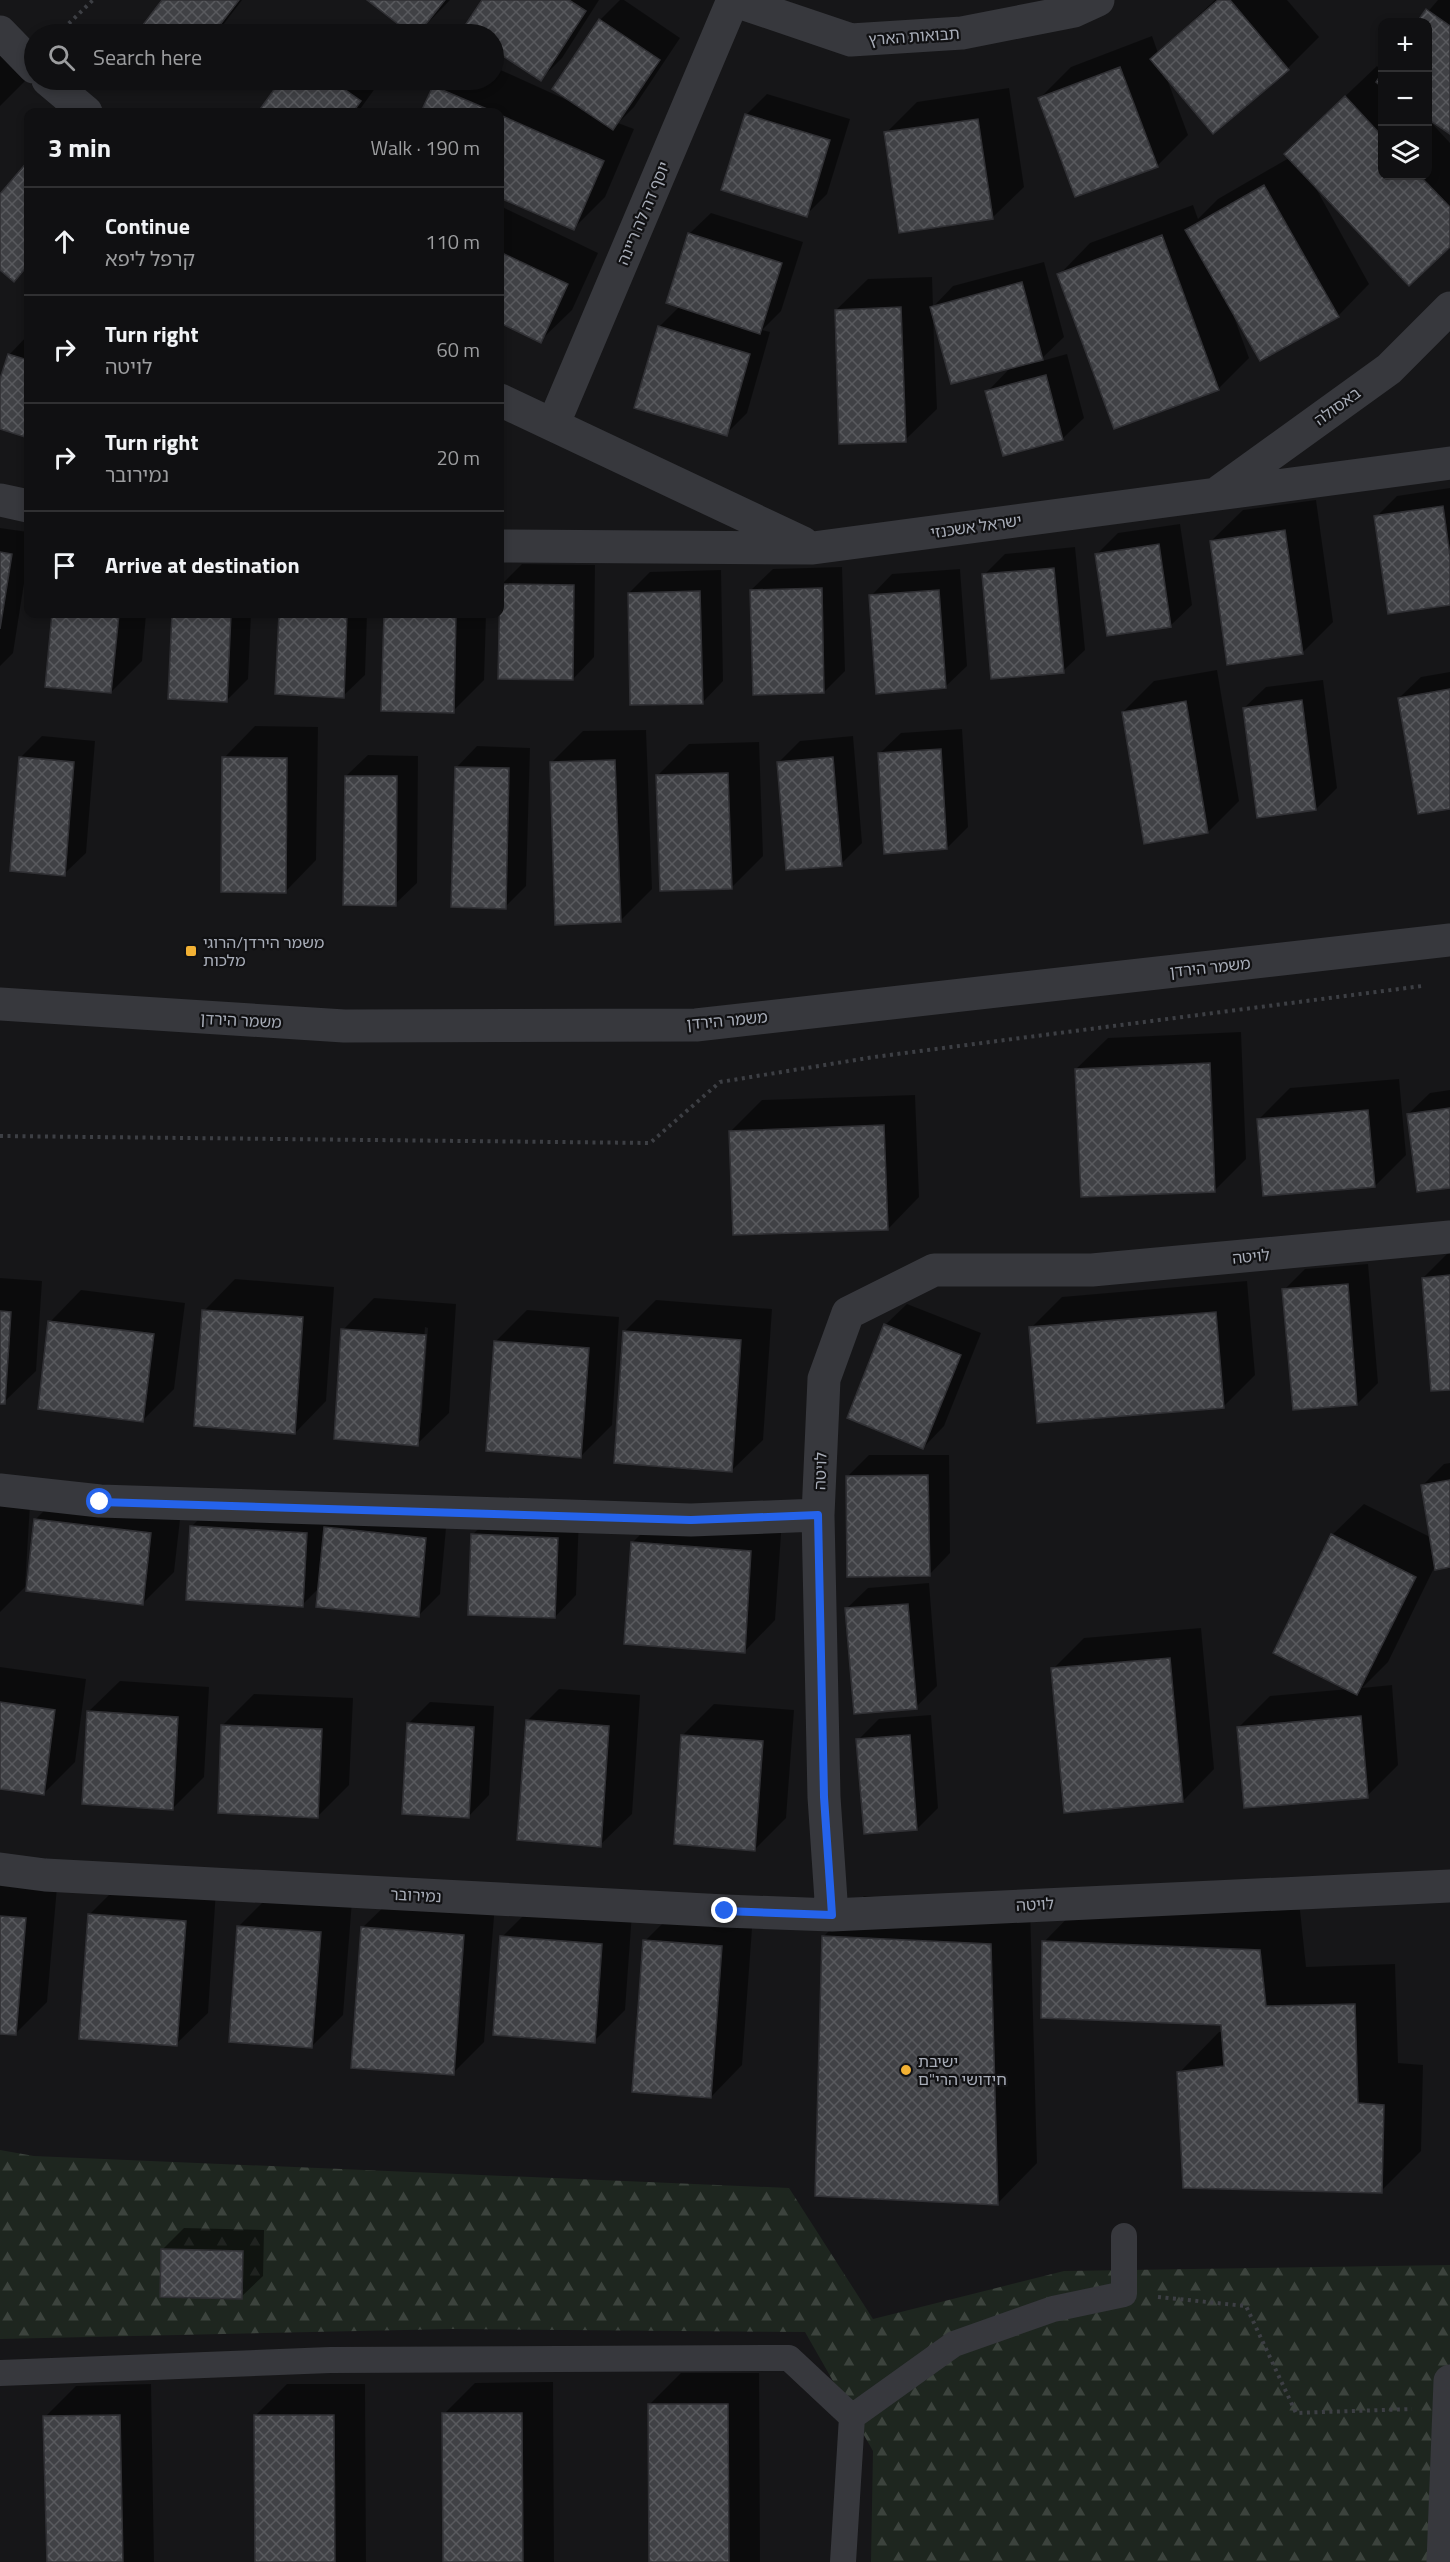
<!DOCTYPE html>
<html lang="en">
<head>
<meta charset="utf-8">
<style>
	body { margin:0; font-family:"Titillium Web","Noto Sans Hebrew",sans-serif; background:#19191b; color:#f1f3f6 }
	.controls { position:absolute; right:18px; top:18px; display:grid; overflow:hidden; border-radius:12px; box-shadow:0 3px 9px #0003 }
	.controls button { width:54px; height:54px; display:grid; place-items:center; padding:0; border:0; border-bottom:2px solid #303032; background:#101012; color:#f1f3f6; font:30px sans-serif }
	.stop { position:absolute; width:18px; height:18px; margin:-14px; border:4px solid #2563eb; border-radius:50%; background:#fff }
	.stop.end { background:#2563eb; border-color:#fff; box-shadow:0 2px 6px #0008 }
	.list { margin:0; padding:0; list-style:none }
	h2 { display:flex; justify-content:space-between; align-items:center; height:78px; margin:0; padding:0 24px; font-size:26px }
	h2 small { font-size:20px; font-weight:400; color:#9c9d9f }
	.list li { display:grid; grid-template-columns:39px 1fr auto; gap:18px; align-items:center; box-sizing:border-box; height:108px; padding:0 24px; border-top:2px solid #303032 }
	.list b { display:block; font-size:22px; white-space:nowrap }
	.list p { margin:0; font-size:20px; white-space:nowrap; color:#9c9d9f }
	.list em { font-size:20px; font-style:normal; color:#9c9d9f }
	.icon { flex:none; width:33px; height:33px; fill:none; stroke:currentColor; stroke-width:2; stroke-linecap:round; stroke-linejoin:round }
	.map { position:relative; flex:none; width:1450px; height:2562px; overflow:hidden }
	.search { position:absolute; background:#101012; box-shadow:0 3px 9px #0003; left:24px; top:24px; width:480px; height:66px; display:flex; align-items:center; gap:15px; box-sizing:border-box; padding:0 21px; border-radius:33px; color:#9c9d9f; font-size:22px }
	.panel { position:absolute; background:#101012; box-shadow:0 3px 9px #0003; left:24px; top:108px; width:480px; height:510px; border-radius:12px }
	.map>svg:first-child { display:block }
	.forest { fill:url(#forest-firs) }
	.shadow { fill:#0007; fill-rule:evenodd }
	.building { fill:url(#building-cross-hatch); stroke:#303034; stroke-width:1.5 }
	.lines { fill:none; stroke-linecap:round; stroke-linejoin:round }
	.path { stroke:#3d3f44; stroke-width:4; stroke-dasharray:3 4.5; stroke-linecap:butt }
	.service { stroke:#37383d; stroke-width:26 }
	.minor { stroke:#37383d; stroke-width:33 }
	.tertiary { stroke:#37383d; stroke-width:33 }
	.route { stroke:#2563eb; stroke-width:8 }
	.poi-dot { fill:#f2b134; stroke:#111113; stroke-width:2 }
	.labels { text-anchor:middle; stroke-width:4.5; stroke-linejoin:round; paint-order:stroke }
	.street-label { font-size:16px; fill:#a8adb8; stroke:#111113 }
	.poi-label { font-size:16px; fill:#a8adb8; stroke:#111113; text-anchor:start }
</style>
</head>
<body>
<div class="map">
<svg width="1450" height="2562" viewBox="0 0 1450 2562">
	<defs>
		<pattern id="forest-firs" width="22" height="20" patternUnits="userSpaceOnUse" patternTransform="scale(1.5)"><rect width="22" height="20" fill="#1e261f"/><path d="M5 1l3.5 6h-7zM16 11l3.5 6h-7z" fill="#3c433d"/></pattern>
		<pattern id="building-cross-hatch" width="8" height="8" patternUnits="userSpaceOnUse" patternTransform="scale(1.5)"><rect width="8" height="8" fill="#404145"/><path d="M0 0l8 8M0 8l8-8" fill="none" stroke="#595a5e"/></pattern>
	</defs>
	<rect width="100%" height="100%" fill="#161618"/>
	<path class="forest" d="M0,2150l34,6 755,32 84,131 191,-48 386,-6v166l-5,131h-574l2,-111 -68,-119 -354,-3 -451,10z"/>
	<path class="shadow" d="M164,0h78l-26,34h-79z
		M369,0h81l-33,34h-4z
		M483,0h116l-37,58 -21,21 -47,-30v-15h-22l-8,-4z
		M620,0h4l56,38 -46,69 -16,16 16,6 -29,68 -32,32 -73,-33v-84h-77l11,-26 7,-6h53v-13l75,34 -15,-13 46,-68z
		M1215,0h72l32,37 -31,31 -75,64 -46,-53 21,56 -31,31 -117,-68 31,-31 81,-31 6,17z
		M1438,0h12v133l-22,-16v-95h-9z
		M0,48l29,29 -29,29z
		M1377,66l5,6v104h46v-57l22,24v101l-137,-61 56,101 -31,32 -104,1 15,41 -31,31 -159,-114 31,-32 103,-38 5,14 20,-20 71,-41 28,-35z
		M282,80h99l-23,32h-98z
		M1009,88l15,99 -32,31 -106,-85 31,-31z
		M767,94l83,25 -23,75 -21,21 -60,-100z
		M28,163v102l-14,15 -14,-12v-72z
		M500,206l98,47 -26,57 -32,31 -40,-19z
		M711,213l92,29 -22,69 -19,19 8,2 -23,81 -21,21 -67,-107 21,-21 9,-72z
		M1044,262l20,75 -26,25 29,-8 17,64 -22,21 -75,-47 25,-26 -79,-49 4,92 -32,31 -69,-130 32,-31 64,-2 1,30 20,-21z
		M28,335v102l-28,-10v-43l9,-29z
		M1450,488v115l-74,-86 21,-21z
		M1316,500l17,122 -31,31 -91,-112 32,-31z
		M1180,524l12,81 -22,21 -73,-72 21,-21z
		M0,528l28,4v26l-15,95 -13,13z
		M1075,547l10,103 -22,21 -79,-96 21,-21z
		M522,564l73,1 -1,92 -21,22 -72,-94z
		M842,567l3,104 -21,21 -73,-102 22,-21z
		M960,569l7,97 -22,21 -74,-91 21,-22z
		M721,570l2,111 -21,22 -73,-110 21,-21z
		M53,614h93l-4,47 -31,31 -65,-7z
		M173,614h78l-3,65 -21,21 -58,-3z
		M280,614h87l-2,61 -22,21 -66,-3z
		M385,614h101l-2,66 -31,31 -70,-1z
		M1217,670l22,131 -31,31 -85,-120 31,-31z
		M1450,672v135l-51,-109 22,-21z
		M1323,680l14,108 -21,21 -72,-101 22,-21z
		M255,726l63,1 -2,133 -31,32 -61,-134z
		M962,729l6,98 -21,21 -68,-94 22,-21z
		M646,730l6,159 -32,32 -69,-158 32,-32z
		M42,736l53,5 -9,112 -22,21 -43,-117z
		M853,736l9,107 -21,21 -62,-102 21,-21z
		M759,742l4,114 -32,32 -73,-113 31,-31z
		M477,746l53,2 -4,138 -21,21 -49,-139z
		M368,755l50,1 -1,127 -22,21 -49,-128z
		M1241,1032l5,127 -31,31 -139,-121 32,-31z
		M1399,1079l7,76 -31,31 -116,-67 31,-31z
		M1450,1090v97l-42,-73 22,-21z
		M915,1095l4,102 -31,32 -157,-98 31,-31z
		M1450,1251v137l-27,-110z
		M1368,1264l10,119 -21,21 -73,-114 21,-21z
		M0,1278l42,3 -6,90 -32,31h-4z
		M235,1279l99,8 -8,114 -31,32 -91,-122z
		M1247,1281l8,94 -31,31 -193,-78 31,-31z
		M81,1290l104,13 -11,86 -31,31 -93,-98z
		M374,1298l82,6 -7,109 -32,31 -74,-114zM425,1327l3,1 -6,85h-3z
		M656,1300l116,9 -9,131 -32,31 -107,-139z
		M907,1304l74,29 -37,93 -21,22 -38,-123z
		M527,1310l92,7 -7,108 -32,32 -85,-115z
		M869,1455h80l1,98 -21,22 -82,-98z
		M1450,1463v103l-16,2 -46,94 -26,26 30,-3 6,80 -31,31 -128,-69 31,-31 79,-7 -17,-154 32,-31 68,34 -9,-53 21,-21z
		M0,1486l31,2 -6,99 -25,25z
		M66,1488l116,14 -8,70 -31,31 -108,-83z
		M223,1495l224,22 -7,77 -21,21 -100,-27 -17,17 -111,-78z
		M664,1511l118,9 -7,100 -31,32 -112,-109z
		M494,1514l85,3 -3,78 -21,22 -83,-82z
		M929,1583l8,103 -21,21 -70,-98 22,-21z
		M1201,1628l13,141 -31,32 -130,-132 31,-31z
		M0,1667l86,12 -11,83 -31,31 -44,-6z
		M120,1681l89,6 -5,90 -32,32 -84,-97z
		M559,1689l81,6 -8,119 -32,31 -72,-125z
		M254,1694l99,4 -4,87 -31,31 -95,-91z
		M430,1702l64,4 -5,89 -21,22 -60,-93z
		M714,1704l80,6 -8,108 -31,31 -72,-114z
		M931,1715l7,93 -21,21 -59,-89 21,-21z
		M0,1882l57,5 -10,115 -32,32 -15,-2z
		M121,1883l95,7 -8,123 -32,31 -86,-130z
		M270,1895l82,6 -9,114 -31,31 -74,-119z
		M864,1896l166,8 7,259 -40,41 -173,-268z
		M394,1897l101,7 -11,138 -31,31 -91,-145z
		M1084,1901l216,9 6,57 89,-3 3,99 25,2 -2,86 -40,40 -202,-118 40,-41h4v-8l-179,-82z
		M533,1906l99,7 -7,97 -31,31 -92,-104z
		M676,1910l77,5 -11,150 -31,32 -66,-156z
		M184,2228l80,2 -1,46 -22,21 -79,-47z
		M681,2373h78l1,189h-109l-1,-158z
		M553,2382l1,180h-109l-1,-148 31,-31z
		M151,2384l3,178h-106l-3,-145 31,-31z
		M287,2384h78l1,178h-109l-2,-146z"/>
	<path class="building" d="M162,0h77l-26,34h-77z
		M367,0h78l-27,34h-7z
		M482,0h87l17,11 -45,70 -47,-31v-16h-25l-7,-4z
		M1218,0h12l59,70 -76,64 -63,-75z
		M1426,9l24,17v108l-22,-15v-97h-11z
		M599,19l61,41 -47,70 -61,-41z
		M1120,67l38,100 -83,30 -37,-99z
		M1382,73v14l-6,-5z
		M160,80h18l-7,8z
		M281,80h50l30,21 -8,11h-95z
		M433,86l61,26h-73z
		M1345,96l37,40v40h38l30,31v40l-41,39 -125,-132z
		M745,114l85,26 -23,77 -86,-27z
		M500,115l104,46 -30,69 -74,-32z
		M978,119l15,100 -94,14 -15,-101z
		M28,161v104l-14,17 -14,-12v-76z
		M1264,185l75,132 -79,44 -75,-131z
		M688,233l94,30 -22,71 -94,-31z
		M1162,235l57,155 -105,39 -57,-155z
		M500,252l68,32 -27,59 -41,-20z
		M1022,282l21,78 -92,24 -21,-77z
		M901,307l5,135 -67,2 -4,-134z
		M658,326l92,28 -23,82 -93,-28z
		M8,354l20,6v78l-28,-9v-50z
		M1046,375l17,65 -60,16 -18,-65z
		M1443,506l7,50v49l-62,9 -14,-98z
		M1285,530l18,124 -76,11 -17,-124z
		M1159,544l12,83 -64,9 -12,-82z
		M0,552l12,2 -12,75z
		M1054,568l10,105 -73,6 -9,-105z
		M500,584l74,1 -1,95 -75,-1z
		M822,588l2,105 -71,2 -3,-105z
		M939,590l7,98 -70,6 -7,-99z
		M700,591l3,113 -73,1 -2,-112z
		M52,614h67l-8,79 -66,-6z
		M172,614h59l-4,88 -59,-3z
		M279,614h68l-3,84 -69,-4z
		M384,614h72l-2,99 -73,-2z
		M1450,689v120l-32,5 -20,-116z
		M1302,700l14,110 -59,8 -14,-110z
		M1186,701l22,132 -64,11 -22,-132z
		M941,749l6,100 -63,5 -6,-101z
		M19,757l55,5 -9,114 -55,-5z
		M222,757l65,1 -1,135 -65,-1z
		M833,757l9,109 -56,4 -9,-108z
		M615,760l6,162 -66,3 -5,-163z
		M455,767l54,1 -3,141 -55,-2z
		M728,773l4,116 -72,2 -4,-116z
		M345,776h52l-1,130 -53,-1z
		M1210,1063l5,129 -134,5 -6,-128z
		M1450,1108v80l-33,4 -10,-78z
		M1368,1110l7,77 -112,9 -6,-77z
		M884,1125l4,105 -155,5 -4,-104z
		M1450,1275v115l-19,1 -9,-113z
		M1348,1284l9,121 -64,5 -11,-121z
		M202,1310l101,7 -8,117 -101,-8z
		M0,1311l11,1 -6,92h-5z
		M1216,1312l8,96 -187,15 -8,-96z
		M48,1321l106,13 -11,88 -105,-13z
		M884,1324l77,31 -38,94 -76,-31z
		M341,1329l85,6 -8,111 -84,-7z
		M623,1331l118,9 -9,132 -118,-9z
		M494,1341l95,7 -8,110 -95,-7z
		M928,1475l2,101 -83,1 -1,-101z
		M1450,1480v87l-15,3 -14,-85z
		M34,1519l117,14 -8,72 -117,-14z
		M190,1526l117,7 -4,74 -117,-7z
		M324,1527l102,11 -7,79 -103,-10z
		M471,1534l87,4 -3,80 -87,-3z
		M1331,1534l85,43 -59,118 -84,-42z
		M631,1542l120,9 -6,102 -121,-9z
		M908,1604l9,105 -63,5 -9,-106z
		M1170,1658l13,144 -119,11 -13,-145z
		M0,1702l55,8 -11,85 -44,-6z
		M87,1711l91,6 -5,93 -91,-6z
		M1361,1716l7,82 -124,10 -7,-81z
		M526,1720l83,6 -8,121 -84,-7z
		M407,1723l67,4 -5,91 -67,-4z
		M221,1725l101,4 -4,89 -100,-5z
		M681,1735l82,6 -8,110 -81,-7z
		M910,1735l7,95 -53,4 -8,-95z
		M88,1914l98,7 -9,125 -98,-7z
		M0,1916l26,2 -10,117 -16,-1z
		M237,1926l84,6 -9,116 -83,-6z
		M361,1927l103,8 -10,140 -103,-7z
		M500,1936l102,8 -7,99 -102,-8z
		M822,1936l169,8 7,261 -183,-9z
		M643,1940l79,6 -11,152 -79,-6z
		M1042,1941l218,9 6,56 89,-2 3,99 26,2 -2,88 -199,-5 -6,-116 47,-6 -3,-41 -180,-7z
		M161,2249l82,2 -1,48 -82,-2z
		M648,2404h80l1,158h-80z
		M442,2413h80l1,149h-80z
		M120,2415l3,147h-76l-4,-146z
		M254,2415h80l1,147h-80z"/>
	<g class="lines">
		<path class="path" d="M58,34l35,-34
			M0,1136l650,7 70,-61 154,-25 548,-71
			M1158,2297l88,9 50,107 116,-4"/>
		<path class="service" d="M0,2373l330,-13 459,-2 63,59 -9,145
			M852,2417l102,-73 99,-35 71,-15v-58"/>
		<path class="minor" d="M733,0l118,40 111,-7 112,-22 24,-11
			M0,32l34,35
			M48,80l38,32
			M500,400l303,143
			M553,425l180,-425
			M1220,491l169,-122 61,-61
			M0,500l28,6
			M500,546l313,2 637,-85
			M1450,1237l-358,33h-158l-86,43 -24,66 -6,136 6,282 8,118 618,-29
			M0,1490l100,11 591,19 127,-5
			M0,1869l45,6 680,36 107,4
			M1443,2562l7,-181"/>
		<path class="tertiary" d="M0,1004l344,22 352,-1 754,-85"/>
	</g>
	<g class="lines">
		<path class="route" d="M100,1502l591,18 127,-5 6,282 8,118 -107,-4"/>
	</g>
	<g class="poi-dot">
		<rect x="185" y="945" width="12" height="12" rx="3"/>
		<circle cx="906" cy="2070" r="6"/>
	</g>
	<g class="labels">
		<g class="street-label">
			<text transform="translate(914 36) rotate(-4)" y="6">תבואות הארץ</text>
			<text transform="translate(643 213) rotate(-67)" y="6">יוסף דה לה ריינה</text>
			<text transform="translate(1337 406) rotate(-36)" y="6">באסולה</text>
			<text transform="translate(976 526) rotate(-8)" y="6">ישראל אשכנזי</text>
			<text transform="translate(1210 967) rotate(-6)" y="6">משמר הירדן</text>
			<text transform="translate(241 1020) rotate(3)" y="6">משמר הירדן</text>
			<text transform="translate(727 1020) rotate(-5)" y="6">משמר הירדן</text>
			<text transform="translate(1251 1256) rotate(-5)" y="6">לויטה</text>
			<text transform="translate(820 1471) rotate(-88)" y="6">לויטה</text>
			<text transform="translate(416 1895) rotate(3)" y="6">נמירובר</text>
			<text transform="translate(1035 1904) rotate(-3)" y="6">לויטה</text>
		</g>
		<g class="poi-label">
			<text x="203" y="948">משמר הירדן/הרוגי<tspan x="203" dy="18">מלכות</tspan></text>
			<text x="918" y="2067">ישיבת<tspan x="918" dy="18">חידושי הרי"ם</tspan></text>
		</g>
	</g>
</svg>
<div class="controls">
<button>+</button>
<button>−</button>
<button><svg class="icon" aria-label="layers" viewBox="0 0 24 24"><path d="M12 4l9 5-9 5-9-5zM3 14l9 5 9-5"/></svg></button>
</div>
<div class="stop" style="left:100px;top:1502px"></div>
<div class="stop end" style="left:725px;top:1911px"></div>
<div class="search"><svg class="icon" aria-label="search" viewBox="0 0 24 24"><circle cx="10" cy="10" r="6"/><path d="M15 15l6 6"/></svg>Search here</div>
<section class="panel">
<h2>3 min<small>Walk · 190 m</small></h2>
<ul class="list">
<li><svg class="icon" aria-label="ahead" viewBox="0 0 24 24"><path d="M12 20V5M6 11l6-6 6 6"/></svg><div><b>Continue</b><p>קרפל ליפא</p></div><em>110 m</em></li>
<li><svg class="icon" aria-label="right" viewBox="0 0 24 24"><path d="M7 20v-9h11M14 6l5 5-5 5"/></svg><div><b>Turn right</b><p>לויטה</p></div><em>60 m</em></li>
<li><svg class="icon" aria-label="right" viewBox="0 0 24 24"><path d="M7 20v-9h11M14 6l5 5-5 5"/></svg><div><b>Turn right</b><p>נמירובר</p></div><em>20 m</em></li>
<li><svg class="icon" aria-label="arrive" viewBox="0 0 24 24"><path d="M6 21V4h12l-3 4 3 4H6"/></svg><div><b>Arrive at destination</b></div></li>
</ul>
</section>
</div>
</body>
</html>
